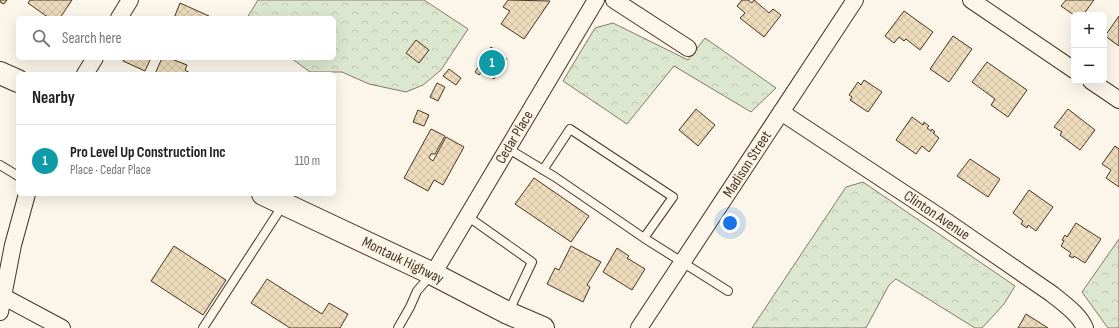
<!DOCTYPE html>
<html lang="en">
<head>
<meta charset="utf-8">
<style>
	body { margin:0; font-family:"Sofia Sans Condensed",sans-serif; background:#f2f2f2; color:#202124 }
	.controls { position:absolute; right:12px; top:12px; display:grid; overflow:hidden; border-radius:6px; box-shadow:0 4px 16px #0002 }
	.controls button { width:36px; height:36px; display:grid; place-items:center; padding:0; border:0; border-bottom:1px solid #e0e0e0; background:#fff; color:#202124; font:20px sans-serif }
	.you { position:absolute; left:730px; top:223px; width:14px; height:14px; margin:-10px; border:3px solid #fff; border-radius:50%; background:#1a73e8; box-shadow:0 0 0 6px #1a73e833 }
	.badge { display:grid; place-items:center; width:26px; height:26px; border-radius:50%; background:#0b8043; color:#fff; font-size:13px; font-weight:700 }
	.pin { position:absolute; translate:-50% -50%; border:2px solid #fff; box-shadow:0 1px 4px #0006 }
	.list { margin:0; padding:0; list-style:none }
	h2 { display:flex; justify-content:space-between; align-items:center; height:52px; margin:0; padding:0 16px; font-size:17px }
	h2 small { font-size:13px; font-weight:400; color:#757577 }
	.list li { display:grid; grid-template-columns:26px 1fr auto; gap:12px; align-items:center; box-sizing:border-box; height:72px; padding:0 16px; border-top:1px solid #e0e0e0 }
	.list b { display:block; font-size:15px; white-space:nowrap }
	.list p { margin:0; font-size:13px; white-space:nowrap; color:#757577 }
	.list em { font-size:13px; font-style:normal; color:#757577 }
	.icon { flex:none; width:22px; height:22px; fill:none; stroke:currentColor; stroke-width:2; stroke-linecap:round; stroke-linejoin:round }
	.map { position:relative; flex:none; width:1119px; height:328px; overflow:hidden }
	.search { position:absolute; background:#fff; box-shadow:0 4px 16px #0002; left:16px; top:16px; width:320px; height:44px; display:flex; align-items:center; gap:10px; box-sizing:border-box; padding:0 14px; border-radius:6px; color:#757577; font-size:15px }
	.panel { position:absolute; background:#fff; box-shadow:0 4px 16px #0002; left:16px; top:72px; width:320px; height:124px; border-radius:6px }
	.map>svg:first-child { display:block }
	.forest { fill:url(#forest-crowns); stroke:#887966 }
	.building { fill:url(#building-cross-hatch); stroke:#4a3520 }
	.lines { fill:none; stroke-linecap:round; stroke-linejoin:round }
	.service-casing { stroke:#4a3520; stroke-width:10 }
	.minor-casing { stroke:#4a3520; stroke-width:18 }
	.primary-casing { stroke:#4a3520; stroke-width:24 }
	.service { stroke:#fbf6e9; stroke-width:8 }
	.minor { stroke:#fbf6e9; stroke-width:16 }
	.primary { stroke:#fbf6e9; stroke-width:22 }
	.labels { text-anchor:middle; stroke-width:3; stroke-linejoin:round; paint-order:stroke }
	.street-label { font-size:15px; fill:#4a3520; stroke:#fbf6e9 }
</style>
</head>
<body>
<div class="map">
<svg width="1119" height="328" viewBox="0 0 1119 328">
	<defs>
		<pattern id="forest-crowns" width="20" height="18" patternUnits="userSpaceOnUse"><rect width="20" height="18" fill="#dce7d0"/><path d="M2 6a3 3 0 1 1 6 0M12 15a3 3 0 1 1 6 0" fill="none" stroke="#bec7b2"/></pattern>
		<pattern id="building-cross-hatch" width="8" height="8" patternUnits="userSpaceOnUse"><rect width="8" height="8" fill="#ecdcbc"/><path d="M0 0l8 8M0 8l8-8" fill="none" stroke="#ccbda1"/></pattern>
	</defs>
	<rect width="100%" height="100%" fill="#fbf6e9"/>
	<path class="forest" d="M258,0h166l44,29 -27,41 -18,15 -17,7 -37,-8 -27,-12h-32l-19,-14h43v-40h-87z
		M613,23l75,37 17,-22 71,50 -25,24 -77,-46 -47,58 -64,-43 32,-53z
		M863,182l152,104 -11,18 -22,24h-7l-79,-49 -7,6 -23,43h-114l94,-141z
		M1119,239v89h-11l-26,-36z"/>
	<path class="building" d="M0,0h7l-3,4 -4,-2z
		M30,0h42l-12,18h-11l-21,-15z
		M508,0l42,1 -26,38 -23,-15 9,-13 -7,-4z
		M742,0h6l4,3 2,-3 15,13 4,-4 8,6 -17,22 -24,-19 5,-5 -8,-7z
		M1066,0h28l-11,15h-9l-13,-9z
		M180,3l29,13 -1,2h-34z
		M904,11l29,21 -13,18 -14,-11 -2,2 -5,-4 -5,6 -9,-7z
		M1119,16v30l-14,-10z
		M953,36l19,13 -23,33 -19,-13z
		M416,40l13,10 -10,13 -13,-10z
		M491,47l16,12 -6,8 1,1 -8,11 -11,-9 -4,5 -4,-3 11,-16 -2,-1z
		M124,58h27l-6,13 -22,-10z
		M162,58h7l18,7 -2,5 5,3v1h-35z
		M987,62l40,28 -19,27 -17,-12 4,-6 -23,-17z
		M449,69l12,9 -5,7 -13,-9z
		M864,80l18,12 -14,20 -18,-12 2,-3 -3,-2 9,-13 3,3z
		M437,83l8,4 -7,14 -8,-4z
		M696,109l19,16 -17,21 -19,-16z
		M1068,109l27,21 -15,20 -20,-15 2,-3 -8,-5z
		M418,110l11,5 -5,11 -11,-4z
		M912,117l11,8 1,-3 5,4 -2,2 4,3 1,-2 3,3 -2,1 6,5 -10,14 -7,-6 -6,8 -20,-14z
		M431,129l14,7 -10,18h-4l-2,4 4,3 13,-24 18,10 -21,38 -9,-5 -6,11 -24,-13z
		M1115,146l4,3v38l-13,-9 5,-8 -9,-6z
		M970,159l30,20 -12,18 -31,-21z
		M534,178l55,38 -18,26 -56,-38z
		M1029,190l24,17 -17,24 -8,-6 -1,3 -6,-4 2,-3 -10,-8z
		M1076,223l25,16 -16,24 -11,-7 -1,2 -4,-2 2,-3 -10,-7 3,-5 -2,-1 3,-5 2,2z
		M174,246l52,34 -23,35 -52,-34z
		M571,246l30,16 -14,23 3,2 -7,15 -36,-18 8,-16 4,2z
		M617,248l12,8 -2,2 18,11 -13,21 -29,-18z
		M267,279l55,35 7,-11 19,11 -8,14h-50l-39,-25z
		M1026,314l22,14h-30z"/>
	<g class="lines">
		<g class="service-casing">
			<path id="service" d="M507,148l48,29 89,61 84,53
				M0,165l18,11
				M543,170l27,-41 103,68 -29,41
				M467,216l65,46 -24,51
				M203,328l80,-123
				M398,328l12,-21 7,-16 14,-16"/>
		</g>
		<g class="minor-casing">
			<path id="minor" d="M614,0l74,48
				M971,0l103,70
				M119,18l11,-18
				M85,74l10,-16
				M1091,81l28,19
				M781,112l162,107 109,75c12,10 27,20 33,34
				M433,274l163,-274
				M4,297l58,31
				M0,312l13,-67 14,-51
				M639,328l216,-328"/>
		</g>
		<g class="primary-casing">
			<path id="primary" d="M0,73l18,8
				M263,194l170,80 75,39 35,15"/>
		</g>
		<use href="#service" class="service"/>
		<use href="#minor" class="minor"/>
		<use href="#primary" class="primary"/>
	</g>
	<g class="labels">
		<g class="street-label">
			<text transform="translate(514 137) rotate(-59)" y="5">Cedar Place</text>
			<text transform="translate(747 164) rotate(-57)" y="5">Madison Street</text>
			<text transform="translate(937 215) rotate(34)" y="5">Clinton Avenue</text>
			<text transform="translate(403 260) rotate(26)" y="5">Montauk Highway</text>
		</g>
	</g>
</svg>
<div class="controls">
<button>+</button>
<button>−</button>
</div>
<div class="you"></div>
<div class="pin badge" style="left:492px;top:63px;background:#0f9aa8">1</div>
<div class="search"><svg class="icon" aria-label="search" viewBox="0 0 24 24"><circle cx="10" cy="10" r="6"/><path d="M15 15l6 6"/></svg>Search here</div>
<section class="panel">
<h2>Nearby<small></small></h2>
<ul class="list">
<li><span class="badge" style="background:#0f9aa8">1</span><div><b>Pro Level Up Construction Inc</b><p>Place · Cedar Place</p></div><em>110 m</em></li>
</ul>
</section>
</div>
</body>
</html>
